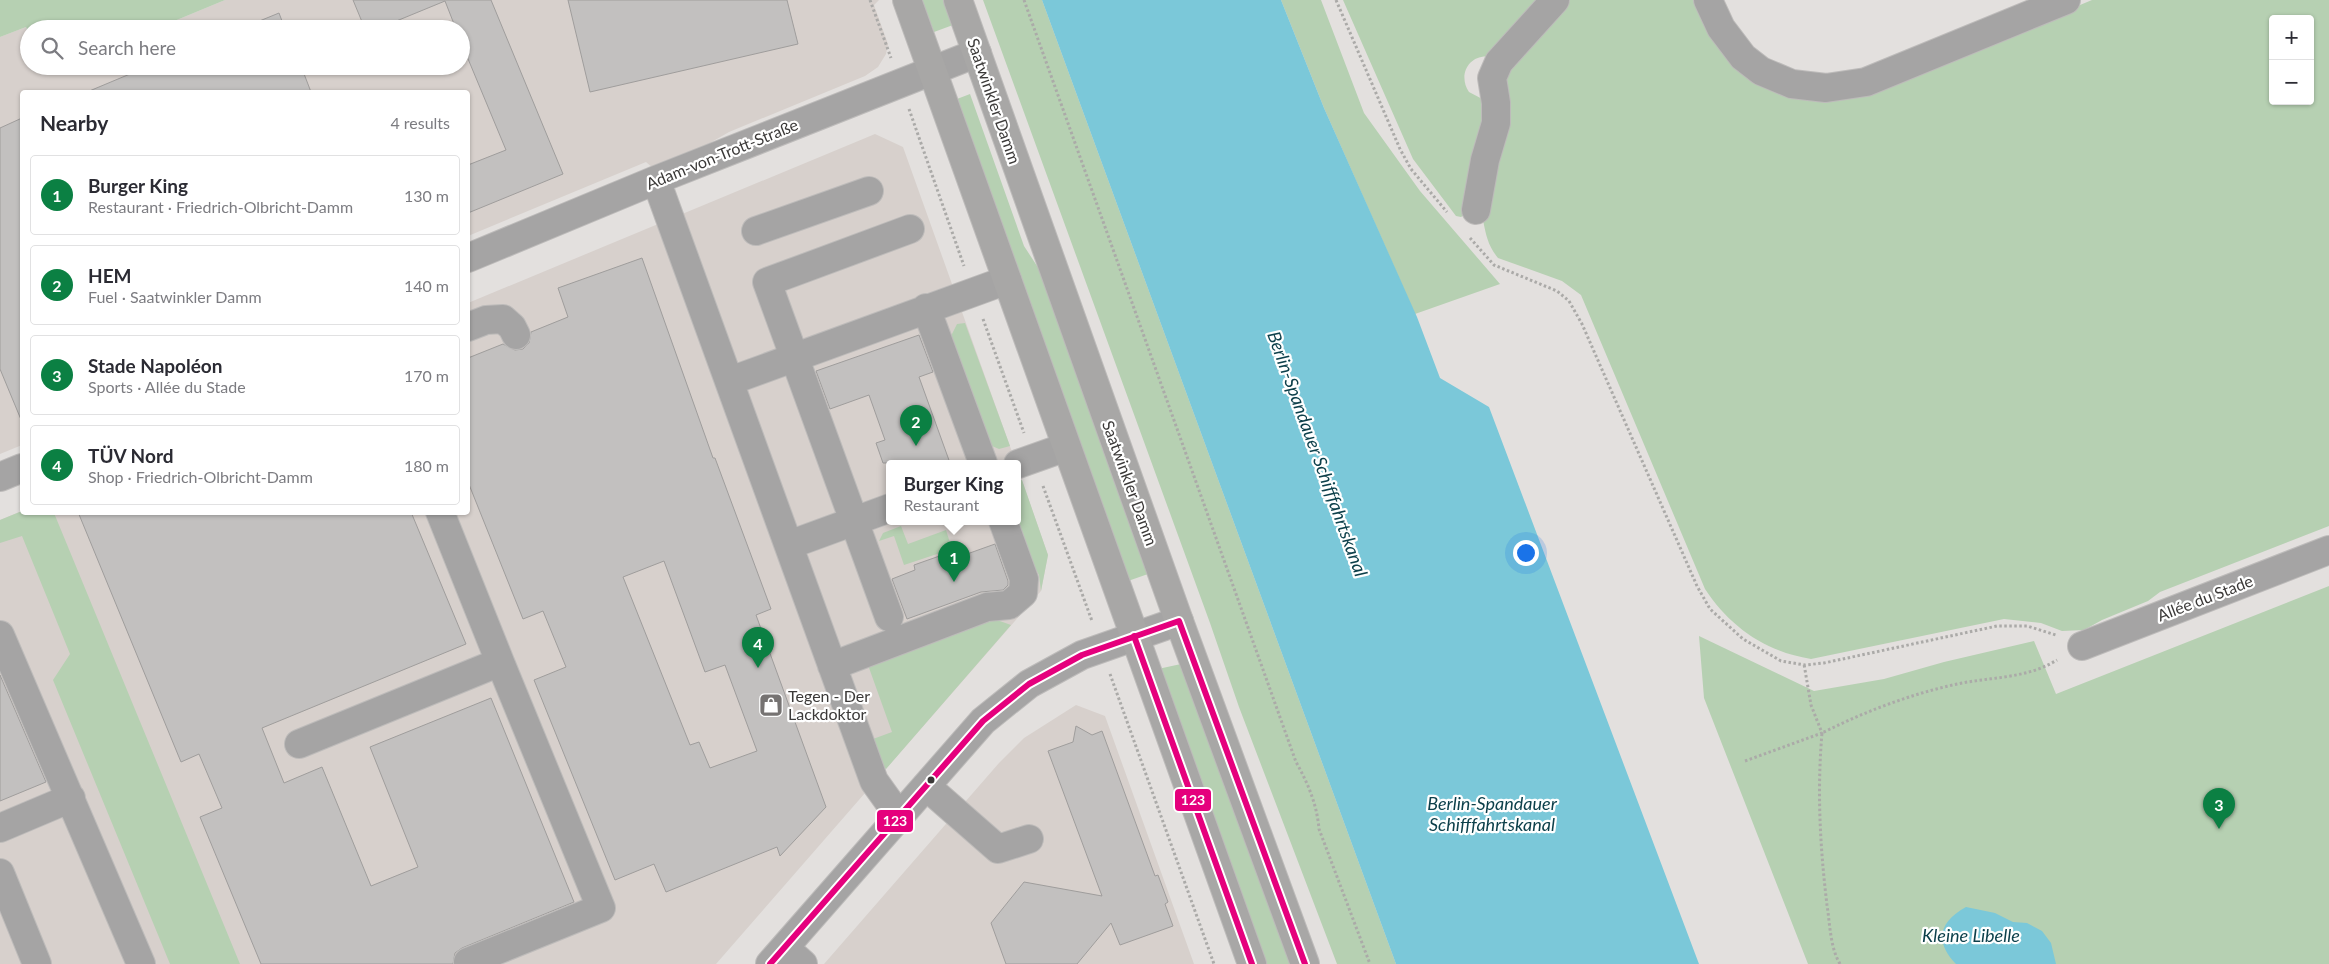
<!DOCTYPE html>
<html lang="en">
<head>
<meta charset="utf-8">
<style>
	body { margin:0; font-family:Lato,sans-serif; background:#f2f2f3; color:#2b2b33 }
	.controls { position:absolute; right:15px; top:15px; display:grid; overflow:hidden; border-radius:5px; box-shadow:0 1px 4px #0004 }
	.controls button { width:45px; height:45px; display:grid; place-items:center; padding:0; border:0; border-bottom:1px solid #e1e1e2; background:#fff; color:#2b2b33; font:25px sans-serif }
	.you { position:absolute; left:1525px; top:552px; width:18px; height:18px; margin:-12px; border:4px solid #fff; border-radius:50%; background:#1a73e8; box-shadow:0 0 0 8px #1a73e833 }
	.badge { display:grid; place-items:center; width:32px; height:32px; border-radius:50%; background:#0b8043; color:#fff; font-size:16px; font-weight:700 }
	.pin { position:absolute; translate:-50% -41px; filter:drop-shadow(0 1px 2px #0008) }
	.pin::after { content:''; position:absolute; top:26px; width:18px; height:15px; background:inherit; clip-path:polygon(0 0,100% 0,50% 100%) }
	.popup { position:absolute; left:886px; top:460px; width:135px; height:65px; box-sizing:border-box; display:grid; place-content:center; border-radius:5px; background:#fff; filter:drop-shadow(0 1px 4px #0005); font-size:16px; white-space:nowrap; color:#7c7c81 }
	.popup b { font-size:19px; color:#2b2b33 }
	.popup::after { content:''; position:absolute; left:50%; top:100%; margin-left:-10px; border:10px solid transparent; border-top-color:#fff }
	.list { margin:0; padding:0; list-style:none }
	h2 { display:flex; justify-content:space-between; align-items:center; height:65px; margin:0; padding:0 20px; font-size:21px }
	h2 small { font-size:16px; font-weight:400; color:#7c7c81 }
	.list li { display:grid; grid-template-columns:32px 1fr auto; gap:15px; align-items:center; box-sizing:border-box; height:80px; margin:0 10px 10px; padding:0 10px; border:1px solid #e1e1e2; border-radius:5px }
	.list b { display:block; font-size:19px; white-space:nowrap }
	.list p { margin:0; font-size:16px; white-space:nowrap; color:#7c7c81 }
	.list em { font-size:16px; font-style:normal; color:#7c7c81 }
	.icon { flex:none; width:28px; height:28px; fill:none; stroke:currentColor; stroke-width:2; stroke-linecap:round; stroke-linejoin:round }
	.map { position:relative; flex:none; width:2329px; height:964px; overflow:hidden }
	.search { position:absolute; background:#fff; box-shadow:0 1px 4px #0004; left:20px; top:20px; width:450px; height:55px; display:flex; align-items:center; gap:12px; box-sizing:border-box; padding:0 18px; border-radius:28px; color:#7c7c81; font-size:19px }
	.panel { position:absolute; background:#fff; box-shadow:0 1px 4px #0004; left:20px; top:90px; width:450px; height:425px; border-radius:5px }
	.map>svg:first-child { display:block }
	.built { fill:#d7d0cc }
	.green { fill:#b6d0b2; fill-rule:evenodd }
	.water { fill:#7bc8d9 }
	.building { fill:#c2c0bf; stroke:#9f9d9c; fill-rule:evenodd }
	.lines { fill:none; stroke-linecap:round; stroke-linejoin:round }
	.minor-casing { stroke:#bdbbba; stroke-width:30 }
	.major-casing { stroke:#bdbbba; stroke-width:30 }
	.path { stroke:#abaaa8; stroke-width:3; stroke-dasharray:2.5 2.5; stroke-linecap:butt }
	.minor { stroke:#a5a4a4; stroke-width:28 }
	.major { stroke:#a8a7a6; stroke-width:28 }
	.bus-1-casing { stroke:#fff; stroke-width:10 }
	.bus-1 { stroke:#e5007d; stroke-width:6 }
	.bus-dot { fill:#3b3938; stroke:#fff; stroke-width:2 }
	.labels { text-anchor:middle; stroke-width:4.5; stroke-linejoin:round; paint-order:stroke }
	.street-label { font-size:16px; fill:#3b3938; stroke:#fff }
	.poi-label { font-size:16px; fill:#3b3938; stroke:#fff; text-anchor:start }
	.water-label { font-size:18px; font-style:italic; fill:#0d404b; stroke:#fff }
	.line-badge { stroke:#fff; stroke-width:2 }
	.badge-label { font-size:14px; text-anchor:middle; font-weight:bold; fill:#fff }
</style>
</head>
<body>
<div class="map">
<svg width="2329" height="964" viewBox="0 0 2329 964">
	<rect width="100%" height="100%" fill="#e3e0de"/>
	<path class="built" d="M225,0h654l-5,5 14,39 -2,10 -8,13 -13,9 -136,56 -40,23 -35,14 -8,-7 -178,74v-144h-446v353l-22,9v-417l26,-10 3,6v33h16l3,7 15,-7h398v-37h-306z
		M875,134l28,13 113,316h-126v58h128v-52l30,86 -7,36 -325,373h-716v-444l22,-9 446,1v-209z
		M1076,705l29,11 89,248h-370l175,-201 25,-25z"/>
	<path class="green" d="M0,0h225l-70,29h-126v4l-3,-6 -26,10z
		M922,0h22l9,25 -19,7z
		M983,0h59l354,964h-59l-98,-257 -29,-84z
		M1281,0h40l43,113 56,78 80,93 -85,30 -91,-206z
		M1343,0h202l-54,57c-21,-4 -34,17 -22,35l19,10 -20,110 -7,5 -5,-1 -43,-57z
		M1565,0h131l117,99 26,1 44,-13 209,-87h237v526l-169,66 -12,9 -46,19 -18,10 -22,1 -21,-8 -37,-4 -193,40c-45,-7 -81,-32 -106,-70l-124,-294 -19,-14 -64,-23c-10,-12 -12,-23 -15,-38l22,-151zM2273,19h37v82h-37z
		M970,94l54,152 15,23 6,15 103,290 -20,7 -171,-482z
		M965,323l45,123 -11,3 -14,-6 -35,-105 7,-14z
		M1022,480l26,75 -7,36 -2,-16 -29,-54h8v-40z
		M22,511l32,2 186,451h-70l-117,-284 17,-26 -48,-118 -22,7v-23z
		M901,526l7,18 38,-14 6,19 -48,16 -10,-29 -15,5 4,-8z
		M2329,586v378h-521l-104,-266 -5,-62 115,55 70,-12 60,-17 90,-21 22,53z
		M972,620h25l14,5 -125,144 -4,-4 -9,-26 19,-7 -24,-67z
		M1181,664l109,300h-24l-108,-295z"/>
	<path class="water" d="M1042,0h239l43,108 93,209 23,61 49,29 210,557h-303z
		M1966,907l29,6 18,9 14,1 15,8 9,12 5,21h-100c-22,-23 -17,-42 10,-57z"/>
	<path class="building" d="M353,0h138l72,174 -95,39v-48l38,-15 -45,-108v-13h-5l-11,-28 -68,28h-12z
		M568,0h219l11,44 -208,48z
		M279,13l6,16h-45z
		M149,66h152l10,26h-224z
		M22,118v304l-22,-53v-241z
		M642,258l71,200h2l56,151 -15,6 70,192 -46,49 -3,-9 -111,45 -12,-28 -39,16 -81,-200 32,-13 -23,-56 -20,8 -55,-137v-124l35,-14 12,6 8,-1 6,-6 2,-11 37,-15 -10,-29zM664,561l41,111 20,-7 32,86 -47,17 -11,-26 -9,3 -67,-168z
		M919,335l14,37 -14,5 31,86h-67l-7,-20 9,-3 -16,-45 -39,14 -14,-38z
		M78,512h333l55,132 -204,84 22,55 38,-16 49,119 47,-19 -48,-120 121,-49 83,204 -112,46 -7,5 -2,11h-192l-61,-147 22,-9 -23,-54 -18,8z
		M995,544l13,37v4l-5,5 -22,2 -74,27 -15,-40 23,-9 -1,-5 51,-18 2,7z
		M0,675l46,107 -46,19z
		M1076,726l16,9 10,-4 53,145 3,-1 10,27 -3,2 8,22 -53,19 -9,-22 -34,41h-71l-15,-41 33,-41 78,14 -54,-145 25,-9z"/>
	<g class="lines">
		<g class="minor-casing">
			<path id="minor" d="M1708,0l13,28 22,29 18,14 31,13 34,4 40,-6 200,-82
				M656,180l218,601 25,35
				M1476,210l9,-50 11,-37v-20l-4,-25 7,-16 56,-62
				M756,231l113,-40
				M468,258l188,-78 321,-127
				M926,308l57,155
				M468,327l18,-7 17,-1 9,8 4,8
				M730,381l277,-101
				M1018,464l48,-17
				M0,477l22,-9
				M789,545l101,-37
				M889,617l-122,-335 143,-53
				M0,635l141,329
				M2082,646l247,-96
				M832,666l155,-59 22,-2 14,-12 1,-14 -21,-58
				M299,744l201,-82 -60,-150
				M926,786l72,63 31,-10
				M0,828l71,-30
				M0,873l37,91
				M785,948l18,16
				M468,962l133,-54 -101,-246
				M770,964l213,-243 46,-37 53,-29 97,-34"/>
		</g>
		<g class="major-casing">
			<path id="major" d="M907,0l345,964
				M958,0l221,621 126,343"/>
		</g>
		<path class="path" d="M870,0l21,58
			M1024,0l272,762c12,21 21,43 23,67l51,135
			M1336,0l64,149 11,20 36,43
			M909,109l55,157
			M1470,238l24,27 63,26 12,10 13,23 115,262 13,23 33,30 38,22 24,4 19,-2 173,-37h30l29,9
			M983,319l41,114
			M1043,486l49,135
			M1110,674l104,290
			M1745,761l77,-28 -11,-28 -7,-41
			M1840,964c-10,-17 -10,-40 -13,-59 -7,-58 -10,-114 -5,-172 44,-22 91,-40 140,-50 32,-6 66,-5 95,-23"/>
		<use href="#minor" class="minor"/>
		<use href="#major" class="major"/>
		<g class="bus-1-casing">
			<path id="bus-1" d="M1134,636l118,328
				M770,964l213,-243 46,-37 53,-29 97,-34 126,343"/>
		</g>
		<use href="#bus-1" class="bus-1"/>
	</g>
	<defs>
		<g id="shop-square" transform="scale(1.25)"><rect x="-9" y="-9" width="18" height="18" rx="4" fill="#767372" stroke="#fff"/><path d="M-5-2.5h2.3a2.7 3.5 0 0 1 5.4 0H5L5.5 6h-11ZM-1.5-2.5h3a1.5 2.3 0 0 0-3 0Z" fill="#fff"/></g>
	</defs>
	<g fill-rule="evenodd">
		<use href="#shop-square" x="771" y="705"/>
	</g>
	<circle class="bus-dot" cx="931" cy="780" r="4.5"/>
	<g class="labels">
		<g class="street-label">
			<text transform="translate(994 101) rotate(71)" y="6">Saatwinkler Damm</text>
			<text transform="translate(722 154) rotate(-22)" y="6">Adam-von-Trott-Straße</text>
			<text transform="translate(1130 483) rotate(70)" y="6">Saatwinkler Damm</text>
			<text transform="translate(2205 598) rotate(-21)" y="6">Allée du Stade</text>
		</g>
		<g class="poi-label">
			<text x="788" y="702">Tegen - Der<tspan x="788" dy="18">Lackdoktor</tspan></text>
		</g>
		<g class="water-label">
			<text transform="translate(1317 454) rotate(70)" y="6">Berlin-Spandauer Schifffahrtskanal</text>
			<text x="1492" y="810">Berlin-Spandauer<tspan x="1492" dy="21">Schifffahrtskanal</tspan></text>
			<text x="1971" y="942">Kleine Libelle</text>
		</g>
	</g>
	<g class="line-badge">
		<rect x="1174" y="788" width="38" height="24" rx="5" fill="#e5007d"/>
		<rect x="876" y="809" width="38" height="24" rx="5" fill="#e5007d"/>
	</g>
	<g class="badge-label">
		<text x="1193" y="805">123</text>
		<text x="895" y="826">123</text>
	</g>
</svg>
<div class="controls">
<button>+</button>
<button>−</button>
</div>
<div class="you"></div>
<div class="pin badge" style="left:954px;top:582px">1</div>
<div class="popup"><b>Burger King</b>Restaurant</div>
<div class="pin badge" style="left:916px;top:446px">2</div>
<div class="pin badge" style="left:2219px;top:829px">3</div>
<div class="pin badge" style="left:758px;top:668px">4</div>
<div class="search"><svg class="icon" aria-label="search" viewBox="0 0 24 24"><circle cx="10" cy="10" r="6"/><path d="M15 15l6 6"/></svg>Search here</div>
<section class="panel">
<h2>Nearby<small>4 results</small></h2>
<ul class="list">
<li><span class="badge">1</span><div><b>Burger King</b><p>Restaurant · Friedrich-Olbricht-Damm</p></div><em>130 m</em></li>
<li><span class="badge">2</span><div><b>HEM</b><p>Fuel · Saatwinkler Damm</p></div><em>140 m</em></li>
<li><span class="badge">3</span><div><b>Stade Napoléon</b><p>Sports · Allée du Stade</p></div><em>170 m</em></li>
<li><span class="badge">4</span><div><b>TÜV Nord</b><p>Shop · Friedrich-Olbricht-Damm</p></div><em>180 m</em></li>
</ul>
</section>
</div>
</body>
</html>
